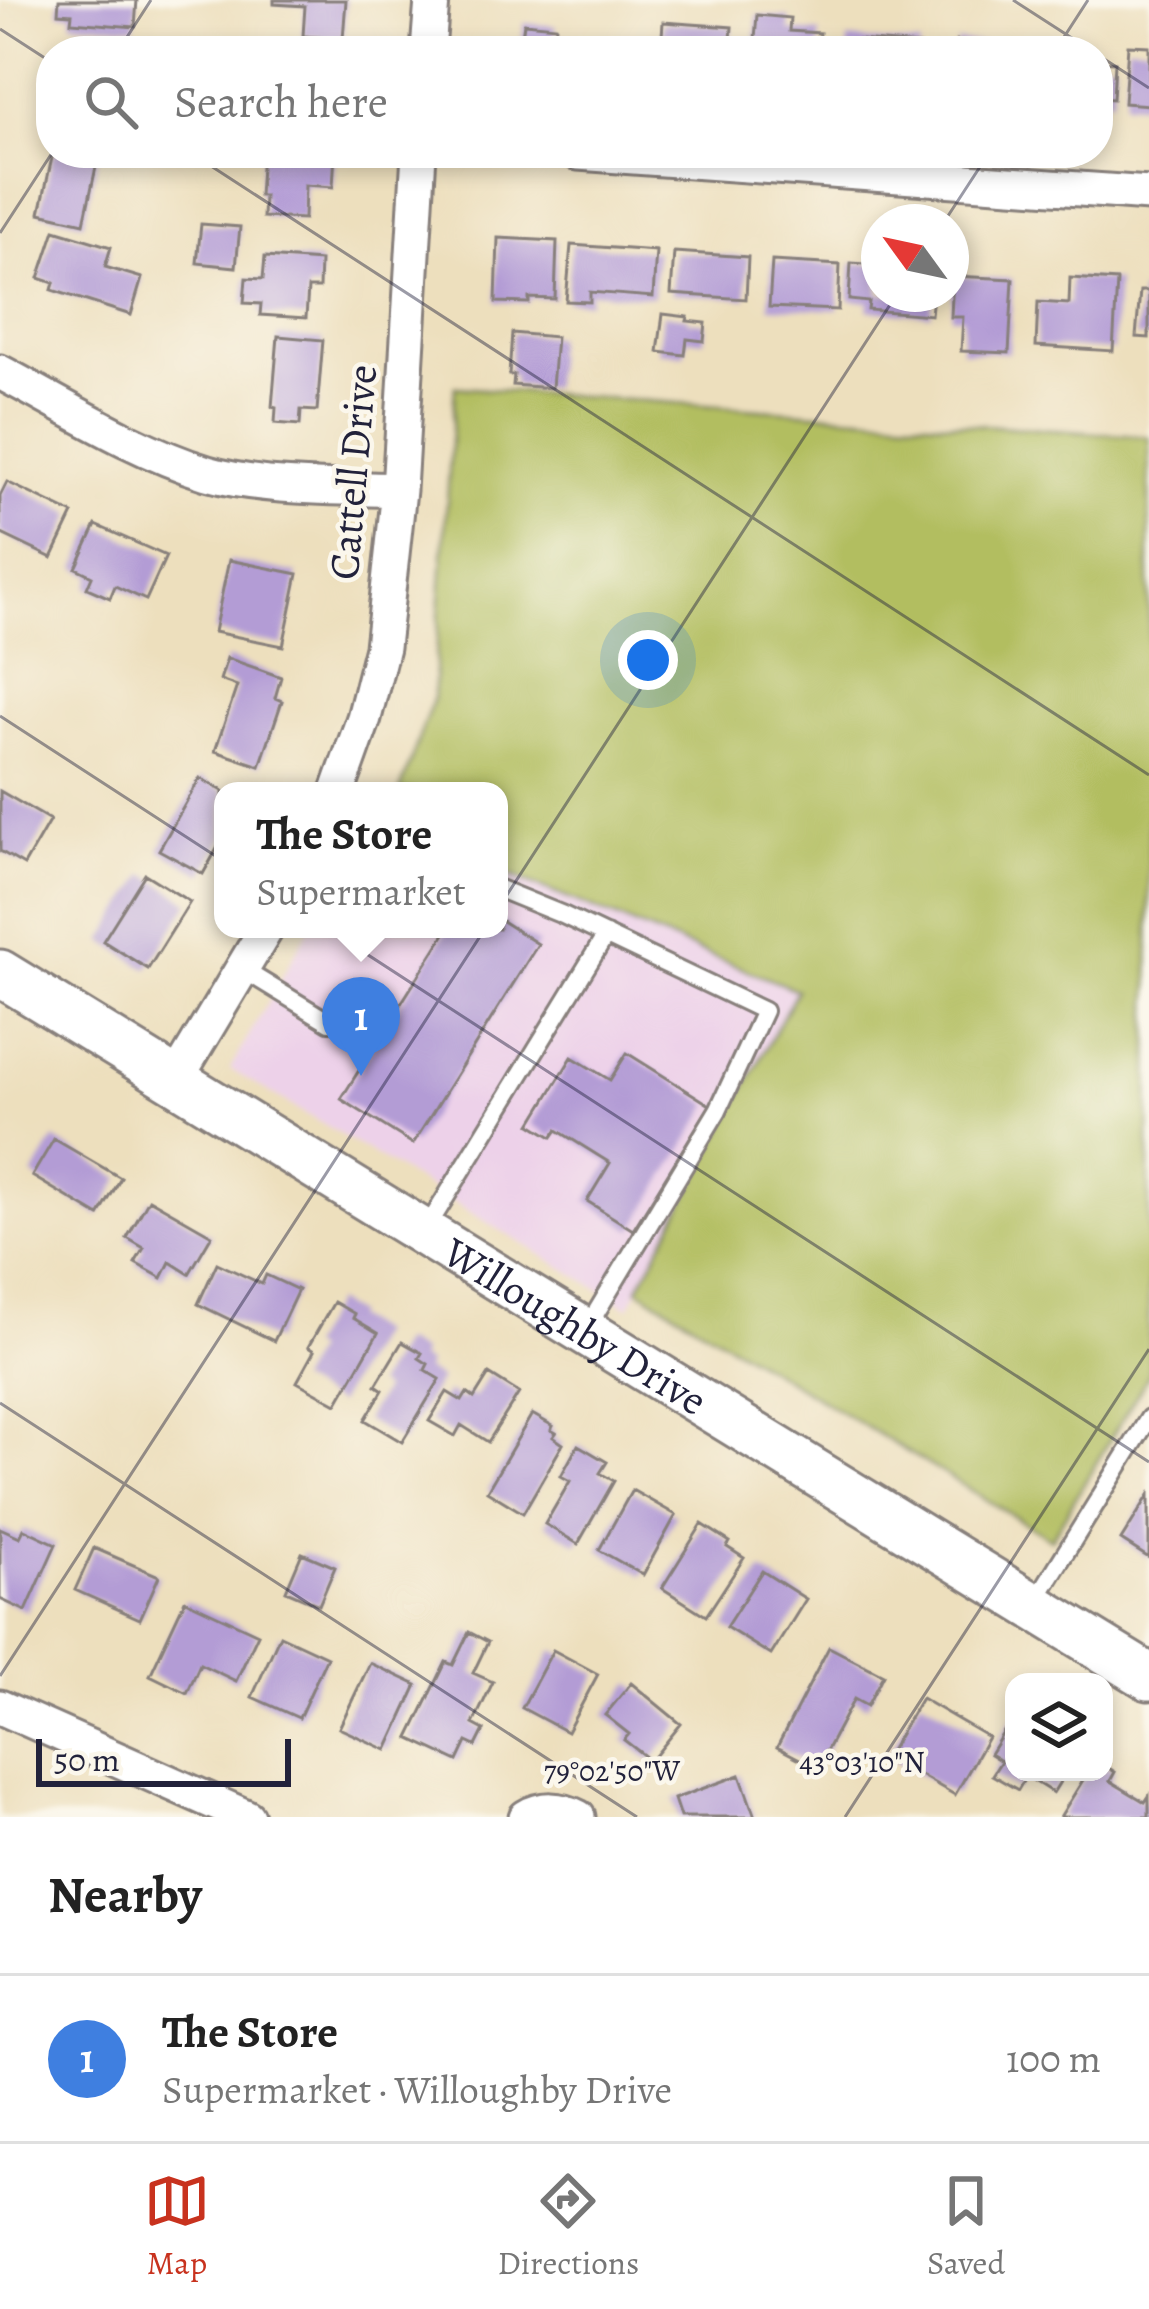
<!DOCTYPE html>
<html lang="en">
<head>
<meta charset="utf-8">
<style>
	body { margin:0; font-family:Alegreya,serif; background:#f2f2f2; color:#222 }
	.controls { position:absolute; right:36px; bottom:36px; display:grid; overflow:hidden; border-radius:24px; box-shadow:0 6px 18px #0003 }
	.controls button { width:108px; height:108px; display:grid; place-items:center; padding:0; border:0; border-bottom:3px solid #e0e0e0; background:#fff; color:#222; font:60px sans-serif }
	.compass { position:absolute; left:861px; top:204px; width:108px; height:108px; border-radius:50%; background:#fff; box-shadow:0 6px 18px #0003; rotate:303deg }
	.scale { position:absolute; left:36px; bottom:30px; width:255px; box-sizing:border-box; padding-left:12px; border:6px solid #22223b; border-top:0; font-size:33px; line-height:42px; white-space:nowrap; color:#22223b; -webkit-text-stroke:9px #fbf7ec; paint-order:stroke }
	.you { position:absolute; left:648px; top:660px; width:42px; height:42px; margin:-30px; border:9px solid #fff; border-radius:50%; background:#1a73e8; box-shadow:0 0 0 18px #1a73e833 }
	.badge { display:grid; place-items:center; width:78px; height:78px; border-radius:50%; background:#c8321e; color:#fff; font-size:39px; font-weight:700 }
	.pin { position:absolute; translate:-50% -99px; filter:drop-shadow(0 3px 6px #0008) }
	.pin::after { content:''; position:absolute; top:63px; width:42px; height:36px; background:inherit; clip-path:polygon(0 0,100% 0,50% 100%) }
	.popup { position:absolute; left:214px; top:782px; width:294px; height:156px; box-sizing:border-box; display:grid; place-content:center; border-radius:24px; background:#fff; filter:drop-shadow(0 3px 9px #0005); font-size:39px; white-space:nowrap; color:#767676 }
	.popup b { font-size:45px; color:#222 }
	.popup::after { content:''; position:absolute; left:50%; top:100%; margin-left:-24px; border:24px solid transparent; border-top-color:#fff }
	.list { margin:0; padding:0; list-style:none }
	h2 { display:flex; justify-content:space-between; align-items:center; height:156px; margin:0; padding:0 48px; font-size:51px }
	h2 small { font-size:39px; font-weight:400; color:#767676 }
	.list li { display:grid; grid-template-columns:78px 1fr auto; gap:36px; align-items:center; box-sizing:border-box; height:168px; padding:0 48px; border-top:3px solid #e0e0e0 }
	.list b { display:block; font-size:45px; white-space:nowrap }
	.list p { margin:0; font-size:39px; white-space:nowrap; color:#767676 }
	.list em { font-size:39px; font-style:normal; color:#767676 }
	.icon { flex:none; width:66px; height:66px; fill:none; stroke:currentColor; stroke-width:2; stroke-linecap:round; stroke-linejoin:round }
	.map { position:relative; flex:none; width:1149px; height:1817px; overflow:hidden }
	.search { position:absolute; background:#fff; box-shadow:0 6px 18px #0003; left:36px; right:36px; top:36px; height:132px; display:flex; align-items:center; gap:30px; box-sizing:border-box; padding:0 42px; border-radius:48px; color:#767676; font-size:45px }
	.sheet { height:324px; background:#fff }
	nav { display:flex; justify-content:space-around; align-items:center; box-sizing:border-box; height:168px; border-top:3px solid #e0e0e0; background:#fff; font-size:33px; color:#767676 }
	nav a { display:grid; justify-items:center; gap:6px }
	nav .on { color:#c8321e }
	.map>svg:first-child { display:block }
	.built { fill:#edd1e9 }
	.green { fill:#b2be60; stroke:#6a704e; stroke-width:3 }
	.building { fill:#b39cd5 }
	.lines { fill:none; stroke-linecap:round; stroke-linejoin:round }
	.lane-casing { stroke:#88807c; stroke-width:22 }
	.street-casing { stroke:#88807c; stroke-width:39 }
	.secondary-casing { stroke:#88807c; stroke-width:51 }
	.lane { stroke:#fff; stroke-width:16 }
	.street { stroke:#fff; stroke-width:33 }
	.secondary { stroke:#fff; stroke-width:45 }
	.ticks { fill:none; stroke:#22223b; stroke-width:3; stroke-opacity:0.45 }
	.labels { text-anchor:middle; stroke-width:9; stroke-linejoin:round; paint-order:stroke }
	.street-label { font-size:42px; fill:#22223b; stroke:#fbf7ec }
	.ticks-label { font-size:30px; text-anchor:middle; fill:#22223b; stroke:#fbf7ec; stroke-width:9; stroke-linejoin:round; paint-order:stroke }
</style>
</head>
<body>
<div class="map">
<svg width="1149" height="1817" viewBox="0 0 1149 1817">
	<rect width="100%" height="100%" fill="#fbf7ec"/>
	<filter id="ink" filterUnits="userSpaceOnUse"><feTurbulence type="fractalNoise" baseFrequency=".00833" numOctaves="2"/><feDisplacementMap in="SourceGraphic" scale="24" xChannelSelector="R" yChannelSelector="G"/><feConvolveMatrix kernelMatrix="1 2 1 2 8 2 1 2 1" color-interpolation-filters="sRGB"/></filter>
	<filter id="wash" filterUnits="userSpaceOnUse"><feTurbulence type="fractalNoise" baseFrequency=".004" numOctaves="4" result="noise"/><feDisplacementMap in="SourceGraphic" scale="48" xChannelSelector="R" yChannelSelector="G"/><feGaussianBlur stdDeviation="2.7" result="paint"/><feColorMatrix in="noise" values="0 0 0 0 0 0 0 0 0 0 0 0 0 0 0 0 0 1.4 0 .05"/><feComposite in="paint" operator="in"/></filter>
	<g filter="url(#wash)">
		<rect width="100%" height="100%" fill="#eddfbd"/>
		<path class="built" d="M499,871l299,118 -169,318 -399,-238 79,-140h190z"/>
		<path class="green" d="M455,387l694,50v937l-98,165 -413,-250 159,-299 -298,-119v-80h-99l33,-92z"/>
		<g id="blocks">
			<path class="building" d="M59,0h78l-2,27 -64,-5 1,-8 -14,-1z
				M274,0h72l-3,39 -40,-3 2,-30 -31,-2z
				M757,15l33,3 -1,13 31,2 -2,18h-64z
				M663,22l69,5 -2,24h-69z
				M524,23l32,3 -1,9 34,4 -1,12h-68z
				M848,39l72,6 -1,6h-72z
				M957,41l64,5v5h-65z
				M1128,45l21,1v59l-25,-2z
				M1098,61l17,1 -2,37 -15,-1z
				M53,153h46l-15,70 -44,-10z
				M262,153h73l-2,34 -28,-2 -1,34 -41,-2 1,-21h-5z
				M201,224l39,3 -4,40 -39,-4z
				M55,230l56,17 -6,20 37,11 -11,37 -79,-25 2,-7 -15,-5z
				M498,238l59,3 -2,58 -26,-1v5l-33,-1z
				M571,245l85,6 -3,46 -63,-5v10l-24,-1z
				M674,252l74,5 -2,42 -75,-5z
				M265,257l55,4 -1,27h-11l-2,30 -46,-3 1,-11 -17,-1 2,-25 17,1z
				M772,261l68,4 -2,45 -69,-3z
				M851,263l28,2v29h54l-2,21 -63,-5 1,-8 -20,-2z
				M953,276l60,3 -4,74 -48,-2 2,-34h-12z
				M1070,278l47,3 -4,70 -77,-5 2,-44 31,2z
				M1140,291h9v47l-13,-1z
				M663,314l25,3 -1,4 19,2 -2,18 -17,-2 -2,16 -27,-3z
				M512,333l44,4 -4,51 -39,-3 1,-10h-5z
				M278,336l45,4 -6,71 -16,-1 -1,15 -25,-2 1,-15 -4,-1z
				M7,482l66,32 -21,44 -52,-25v-37z
				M96,525l70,31 -20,44 -31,-14 -5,12 -23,-10 5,-12 -16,-8z
				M229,560l69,14 -15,72 -69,-14z
				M227,658l54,19 -6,21 7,3 -22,65 -45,-15 22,-65 -17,-6z
				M200,778l23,13v47l-20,36 -44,-24z
				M0,791l50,29 -26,45 -24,-14z
				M145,874l45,28 -42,67 -45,-28z
				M499,919l39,25 -125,200 -72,-45 107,-170h51z
				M627,1053l83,52 -77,125 -46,-29 23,-38 -53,-33 -5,7 -21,-13 41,-67 38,23z
				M54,1139l67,39 -22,38 -67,-40z
				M149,1199l63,36 -23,39 -19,-12 -8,16 -27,-15 9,-15 -17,-10z
				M217,1263l45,21 4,-9 32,15 -24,51 -76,-37z
				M334,1302l21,12 -2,4 25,15 -41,71 -40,-22 17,-31 -6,-4z
				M402,1342l20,11 -3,5 9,6 -3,6 15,9 -38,63 -37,-22 18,-30 -7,-5z
				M489,1374l30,19 -31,49 -27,-17 -6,11 -26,-15 18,-29 15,9 5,-8 7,5z
				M532,1414l21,12 -2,4 5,3 -3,4 10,7 -40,69 -36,-22z
				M578,1445l29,17 -7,11 14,8 -36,63 -33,-20 25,-43 -9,-5z
				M632,1490l44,25 -33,60 -44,-25z
				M1149,1495v63l-28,-18z
				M702,1524l28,18 -3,5 17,11 -38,58 -44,-28z
				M0,1528l20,9 4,-8 32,15 -30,67 -26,-12z
				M94,1548l65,28 -19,43 -65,-29z
				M302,1553l33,14 -16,38 -33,-14z
				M762,1571l44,28 -35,56 -45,-28z
				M185,1600l73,34 -22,47 -36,-17 -13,29 -37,-18z
				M469,1632l19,10 -15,31 20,9 -20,42 11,6 -8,16 -9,-4 -9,19 -49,-23 37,-76 7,3z
				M280,1635l47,22 -28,61 -47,-21z
				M829,1647l54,28 -16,31 -13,-7 -37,69 -40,-21z
				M553,1650l45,24 -31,58 -45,-24z
				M370,1663l47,22 -30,65 -48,-22z
				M631,1683l50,41 -30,37 -27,-21 5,-6 -24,-19z
				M921,1698l67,39 -33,58 -68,-39z
				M1014,1715v57h52l-13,21 -27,-17 -8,14 -26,-15 9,-14 -11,-7z
				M1104,1765l11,7 -5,9 35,21 4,-6v21h-89l28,-45h16z
				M740,1775l15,42h-75l-6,-18z"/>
		</g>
	</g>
	<g filter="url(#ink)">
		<use href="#blocks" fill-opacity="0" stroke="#88807c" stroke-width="3"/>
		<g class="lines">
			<g class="lane-casing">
				<path id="lane" d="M499,889l64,26 201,96 -46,99 -133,221
					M242,969l87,53
					M425,1231l181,-296
					M1033,1605l116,-187"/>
			</g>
			<g class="street-casing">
				<path id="street" d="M428,51l4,-51
					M578,153l571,41
					M0,372c66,35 136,79 207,101 54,16 134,14 192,17
					M338,791l26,-73 18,-71 17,-157 20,-337
					M175,1081l91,-152
					M0,1707l247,110
					M526,1817c16,-10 35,-9 52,0"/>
			</g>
			<g class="secondary-casing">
				<g id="secondary">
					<path id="s1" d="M0,973l1149,704"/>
				</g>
			</g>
			<use href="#lane" class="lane"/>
			<use href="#street" class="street"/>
			<use href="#secondary" class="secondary"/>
		</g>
	</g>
	<path class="ticks" d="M1013,0l79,51M0,29l51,33M118,51l33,-51M1055,51l33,-51M1098,55l51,33M191,153l958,622M944,222l45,-69M0,233l52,-80M0,716l1149,746M0,1403l637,414M0,1676l897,-1382M845,1817l304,-468"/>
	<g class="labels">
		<g class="street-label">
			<text transform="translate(352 472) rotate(-85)" y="15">Cattell Drive</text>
			<text dy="15" stroke="none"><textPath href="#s1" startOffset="675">Willoughby Drive</textPath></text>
		</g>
	</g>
	<g class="ticks-label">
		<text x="862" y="1772">43°03'10"N</text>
		<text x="612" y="1781">79°02'50"W</text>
	</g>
</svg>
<div class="controls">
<button><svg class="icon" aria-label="layers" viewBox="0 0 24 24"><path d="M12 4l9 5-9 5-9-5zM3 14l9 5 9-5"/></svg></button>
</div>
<svg class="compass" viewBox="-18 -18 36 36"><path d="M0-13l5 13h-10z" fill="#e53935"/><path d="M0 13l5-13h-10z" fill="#767676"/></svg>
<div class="scale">50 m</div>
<div class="you"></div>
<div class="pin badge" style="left:361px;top:1076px;background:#3f7fe0">1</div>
<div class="popup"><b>The Store</b>Supermarket</div>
<div class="search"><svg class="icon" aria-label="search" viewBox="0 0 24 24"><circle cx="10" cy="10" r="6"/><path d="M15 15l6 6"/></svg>Search here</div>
</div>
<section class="sheet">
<h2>Nearby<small></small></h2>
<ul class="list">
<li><span class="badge" style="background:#3f7fe0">1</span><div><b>The Store</b><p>Supermarket · Willoughby Drive</p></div><em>100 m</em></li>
</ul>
</section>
<nav>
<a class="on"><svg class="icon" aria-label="map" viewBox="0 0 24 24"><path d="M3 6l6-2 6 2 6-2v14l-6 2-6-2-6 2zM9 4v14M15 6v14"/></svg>Map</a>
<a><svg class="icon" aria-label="directions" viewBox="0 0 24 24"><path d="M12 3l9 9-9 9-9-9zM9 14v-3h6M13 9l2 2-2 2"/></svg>Directions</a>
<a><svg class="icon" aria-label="saved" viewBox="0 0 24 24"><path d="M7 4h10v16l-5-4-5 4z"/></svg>Saved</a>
</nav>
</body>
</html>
